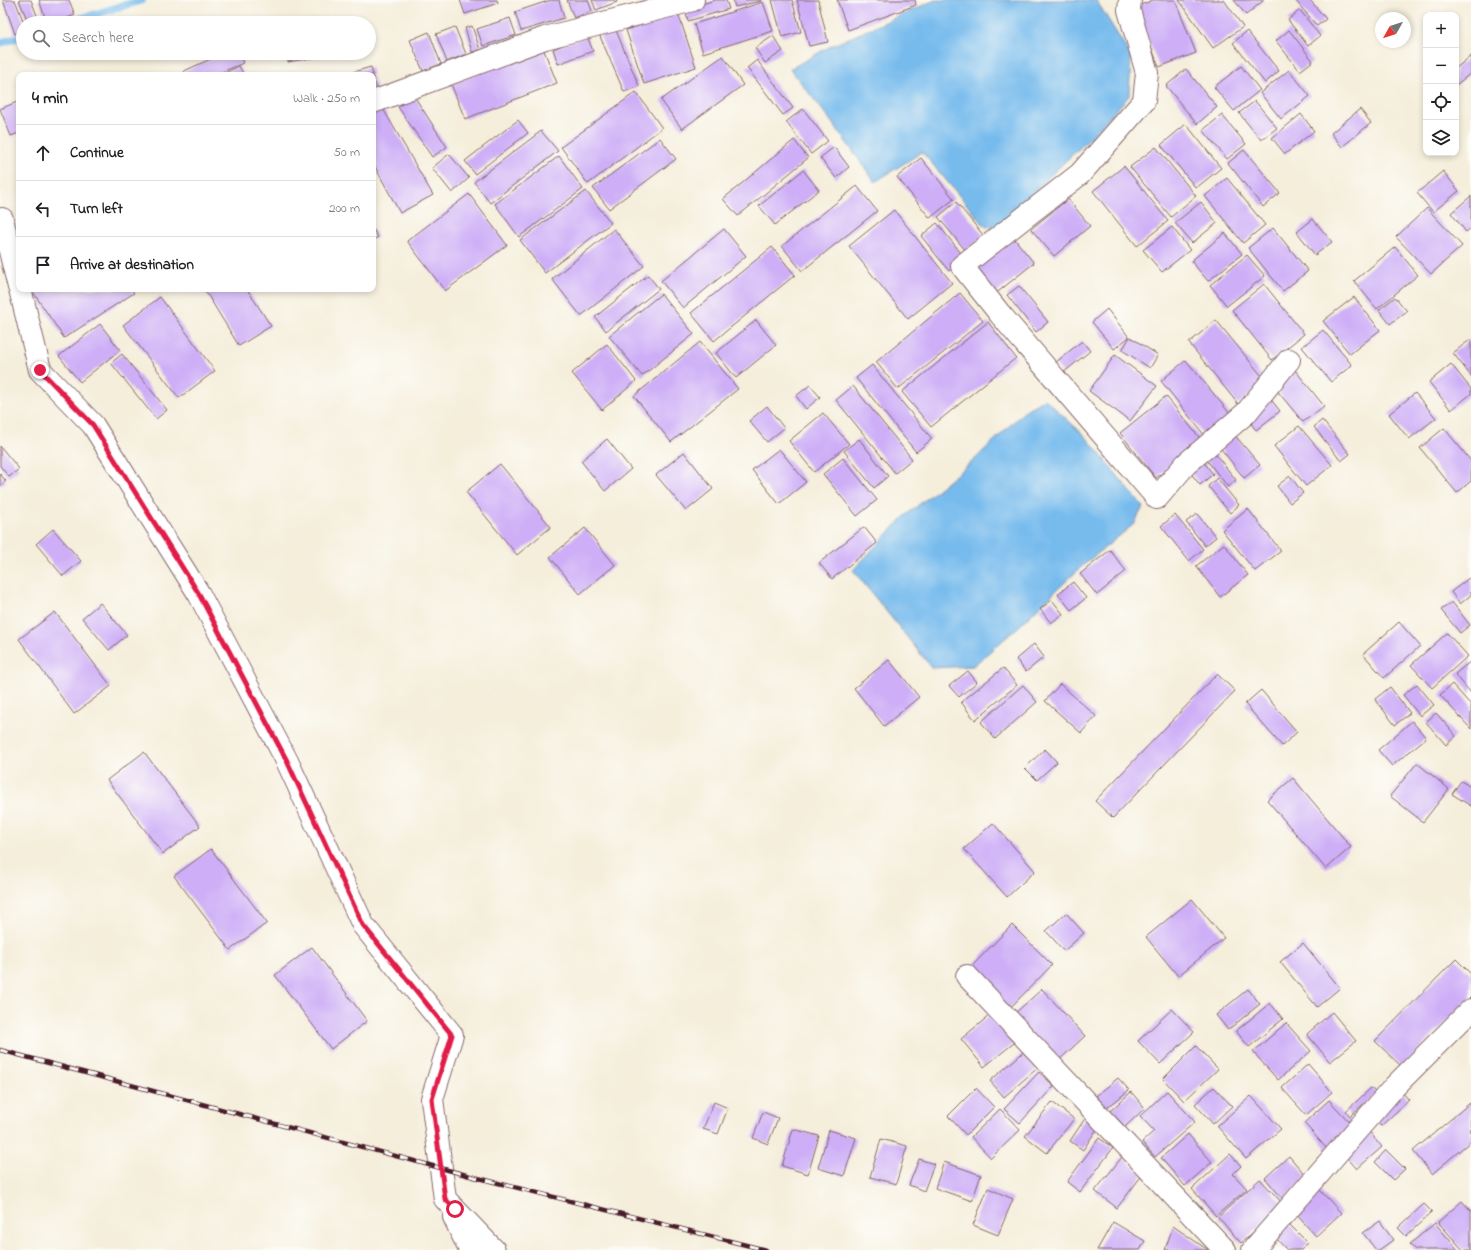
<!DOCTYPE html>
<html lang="en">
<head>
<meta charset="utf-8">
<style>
	body { margin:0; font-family:"Indie Flower",sans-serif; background:#f2f2f2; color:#202124 }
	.controls { position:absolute; right:12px; top:12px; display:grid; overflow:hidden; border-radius:8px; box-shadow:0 2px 6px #0003 }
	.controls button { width:36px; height:36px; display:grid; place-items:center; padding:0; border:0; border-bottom:1px solid #e0e0e0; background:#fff; color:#202124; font:20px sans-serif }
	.compass { position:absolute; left:1375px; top:12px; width:36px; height:36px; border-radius:50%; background:#fff; box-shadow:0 2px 6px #0003; rotate:231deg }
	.stop { position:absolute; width:12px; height:12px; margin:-9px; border:3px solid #e11d48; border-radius:50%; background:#fff }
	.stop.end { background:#e11d48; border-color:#fff; box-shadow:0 1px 4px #0008 }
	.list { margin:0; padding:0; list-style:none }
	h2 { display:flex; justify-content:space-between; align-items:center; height:52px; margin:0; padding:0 16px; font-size:17px }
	h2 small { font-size:13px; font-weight:400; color:#757577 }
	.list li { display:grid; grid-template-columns:26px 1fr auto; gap:12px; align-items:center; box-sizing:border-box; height:56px; padding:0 16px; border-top:1px solid #e0e0e0 }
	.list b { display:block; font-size:15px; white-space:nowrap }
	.list em { font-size:13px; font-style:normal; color:#757577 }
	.icon { flex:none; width:22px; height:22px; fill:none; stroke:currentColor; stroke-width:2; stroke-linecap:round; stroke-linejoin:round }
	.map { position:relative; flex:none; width:1471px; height:1250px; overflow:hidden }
	.search { position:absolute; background:#fff; box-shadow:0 2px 6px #0003; left:16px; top:16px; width:360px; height:44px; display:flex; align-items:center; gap:10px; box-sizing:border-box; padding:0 14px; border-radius:22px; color:#757577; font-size:15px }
	.panel { position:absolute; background:#fff; box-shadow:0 2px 6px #0003; left:16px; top:72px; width:360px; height:220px; border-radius:8px }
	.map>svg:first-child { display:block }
	.water { fill:#77bbed; stroke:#606d8c }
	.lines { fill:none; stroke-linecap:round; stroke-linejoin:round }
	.stream { stroke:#77bbed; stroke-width:8 }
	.building { fill:#cdaef7 }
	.minor-casing { stroke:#866769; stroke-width:24 }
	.minor { stroke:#fff; stroke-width:22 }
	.rail-casing { stroke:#4a1f2b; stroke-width:4.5 }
	.rail { stroke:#fdfcf7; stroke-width:3; stroke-dasharray:9; stroke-linecap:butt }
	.route { stroke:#e11d48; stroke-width:5 }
</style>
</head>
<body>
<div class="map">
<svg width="1471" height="1250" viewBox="0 0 1471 1250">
	<rect width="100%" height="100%" fill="#fdfcf7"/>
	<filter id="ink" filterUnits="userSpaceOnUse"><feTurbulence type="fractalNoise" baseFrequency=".025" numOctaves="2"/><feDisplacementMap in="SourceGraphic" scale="8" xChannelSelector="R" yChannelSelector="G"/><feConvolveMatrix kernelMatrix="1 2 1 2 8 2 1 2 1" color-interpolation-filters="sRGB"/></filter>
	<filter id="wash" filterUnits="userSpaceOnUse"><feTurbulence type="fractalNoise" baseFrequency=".012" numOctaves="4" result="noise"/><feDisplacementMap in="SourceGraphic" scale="16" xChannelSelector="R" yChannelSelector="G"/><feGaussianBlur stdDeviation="0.9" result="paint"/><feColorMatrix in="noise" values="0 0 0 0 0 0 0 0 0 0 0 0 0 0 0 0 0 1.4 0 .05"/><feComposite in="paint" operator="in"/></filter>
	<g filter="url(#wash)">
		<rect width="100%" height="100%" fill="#f5eedb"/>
		<path class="water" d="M935,0h161l35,56 -2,40 -41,44 -35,33 -36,37 -18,15 -13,2 -64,-75 -47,30 -47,-65 -38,-48 39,-22z
			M1045,399l41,38 57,70 -9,17 -54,44 -64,61 -43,37 -41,2 -79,-98 52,-54 68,-55 54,-52z"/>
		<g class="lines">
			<path class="stream" d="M66,23l76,-23
				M0,43l23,-7"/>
		</g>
		<g id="blocks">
			<path class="building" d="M3,0h12l9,23 -1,8 -8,3z
				M19,0h12l7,18 -10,4z
				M39,0h30l6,15 -22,8h-6z
				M460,0h37l1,3 -33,11z
				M551,0h8l5,18 -43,13 -6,-19z
				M567,0h21l4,11 -18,7z
				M592,0h24l1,2 -21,8z
				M715,0h11l3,9 -41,12 -3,-12z
				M733,0h28v1l-26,6z
				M772,0h20l9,32 -19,5z
				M797,0h21l10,42 -19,4z
				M837,0h78l1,5 -68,25z
				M1153,0h22l21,53 -37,14 -23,-60z
				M1179,0h45l19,27 -30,21z
				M1234,0h30l-18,15z
				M1295,0h15l16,19 -9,7z
				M763,2l10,29 -70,22 -9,-29z
				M1300,10l20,26 -12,10 -20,-26z
				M678,13l18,54 -52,17 -18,-54z
				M510,18l6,17 -33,11 -6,-17z
				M317,19l1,4h-18v-1z
				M472,26l8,24 -8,2 -7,-24z
				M455,27l11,27 -19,8 -11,-28z
				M615,28l24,58 -15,6 -25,-58z
				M1289,30l24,31 -13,10 -24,-30z
				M1247,31l32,40 -14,12 -32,-40z
				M429,32l12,32 -18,7 -13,-31z
				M587,36l6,15 -35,13 -5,-15z
				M773,36l10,15 -18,12 -10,-15z
				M543,48l14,35 -92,36 -14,-35z
				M224,53h15l4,10 -28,12h-29l-2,-4z
				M287,53h37v3l-36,6z
				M723,56l20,29 -61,44 -21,-29z
				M1471,56v17l-15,12v-17z
				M757,60l36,48 -10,7 -36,-47z
				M239,66l5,9h-23z
				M1241,66l19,24 -26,21 -20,-24z
				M371,67l2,8h-19l-1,-3z
				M1186,69l31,38 -20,17 -31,-38z
				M1289,70l21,26 -29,23 -21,-26z
				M373,76l4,14 -4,1z
				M636,92l26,36 -74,56 -27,-37z
				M414,96l33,51 -15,10 -34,-50z
				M19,101v32l-8,3 -11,-27z
				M1255,101l22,27 -16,12 -22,-27z
				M382,107l51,88 -33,18 -27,-50v-52z
				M803,109l25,32 -17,13 -25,-32z
				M1360,109l11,14 -29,24 -11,-14z
				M1301,114l13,17 -29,23 -13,-16z
				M1222,115l24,29 -19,15 -24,-29z
				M518,120l10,13 -53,41 -10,-13z
				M1186,124l35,44 -25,20 -35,-43z
				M541,131l17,20 -68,52 -16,-21z
				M660,138l16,21 -67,50 -16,-21z
				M794,140l14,18 -70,58 -15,-17z
				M834,147l15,20 -13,11 -16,-20z
				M1156,147l40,49 -25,21 -41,-50z
				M1244,150l36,43 -17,14 -35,-44z
				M449,154l20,24 -17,15 -20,-25z
				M559,156l24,33 -64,48 -24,-33z
				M921,158l33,41 -24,19 -33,-41z
				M1124,166l44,55 -31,25 -44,-55z
				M803,170l16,20 -44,35 -16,-19z
				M1443,171l16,20 -26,21 -16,-19z
				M1227,178l38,47 -22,18 -38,-47z
				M857,186l20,25 -75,60 -20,-25z
				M586,191l25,32 -66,50 -25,-33z
				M469,194l38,51 -62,46 -38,-50z
				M1471,196v32l-5,4 -15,-19z
				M1068,199l22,27 -36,30 -23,-27z
				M956,202l28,34 -18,15 -28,-34z
				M1201,202l16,21 -25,20 -17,-20z
				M1427,208l35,38 -31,28 -35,-37z
				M894,210l58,73 -44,36 -59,-73z
				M1313,219l19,23 -17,13 -18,-23z
				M937,223l28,35 -16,13 -28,-35z
				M1172,227l18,23 -28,22 -19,-22z
				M1273,228l35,43 -25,20 -35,-43z
				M373,229l5,8 -5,3z
				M614,229l30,37 -63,50 -29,-37z
				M724,229l22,27 -63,52 -22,-27z
				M1225,233l17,21 -34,27 -17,-20z
				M1013,237l21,26 -40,32 -21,-26z
				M772,247l23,28 -81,66 -23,-28z
				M1395,247l23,28 -41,34 -23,-28z
				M1247,255l18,21 -38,30 -17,-21z
				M648,275l11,14 -53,42 -11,-14z
				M1264,284l40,50 -32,26 -40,-50z
				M1019,286l29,36 -12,10 -29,-37z
				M32,289h99l3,4 -70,45 -31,-46z
				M204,289h43l24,37 -32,20z
				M960,293l23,28 -85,68 -22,-27z
				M661,294l33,40 -52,42 -33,-40z
				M160,297l55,74 -36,27 -56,-73z
				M1354,297l26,33 -30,24 -27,-33z
				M1395,297l12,14 -17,13 -11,-14z
				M1107,309l22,28 -15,12 -22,-27z
				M756,320l20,25 -40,33 -20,-25z
				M1216,320l50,61 -28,23 -49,-61z
				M988,322l28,36 -85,69 -29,-35z
				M100,324l20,26 -40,32 -21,-26z
				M1323,330l29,35 -21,17 -29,-35z
				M1130,337l28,18 -8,13 -28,-18z
				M1471,339v37l-18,-23z
				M1082,341l8,10 -27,22 -8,-10z
				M700,342l38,47 -67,53 -37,-46z
				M607,344l29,37 -34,29 -30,-37z
				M122,354l45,56 -11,9 -45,-56z
				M1115,355l42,31 -27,35 -41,-30z
				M1186,360l45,55 -26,21 -44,-55z
				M1451,364l20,25v5l-20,16 -22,-28z
				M872,365l60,74 -16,13 -60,-74z
				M1295,370l29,36 -21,16 -29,-35z
				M810,385l10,12 -14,12 -10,-13z
				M853,386l59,73 -17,14 -59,-73z
				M1415,393l21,25 -27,21 -20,-25z
				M1166,396l36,45 -46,37 -36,-45z
				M1269,397l11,14 -24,19 -11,-14z
				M767,406l17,22 -17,14 -18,-21z
				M823,413l26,31 -35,28 -25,-31z
				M1322,420l28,34 -9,7 -27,-34z
				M1299,426l33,39 -26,21 -32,-40z
				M1444,428l27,33v20l-14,12 -37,-45z
				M1233,433l27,32 -16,13 -26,-33z
				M607,439l24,30 -26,22 -24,-30z
				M859,439l29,37 -14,12 -30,-37z
				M0,446l19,23 -10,8 -9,-11z
				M779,449l27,33 -27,22 -27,-34z
				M1213,451l23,29 -8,7 -23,-29z
				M684,452l29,37 -27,22 -30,-36z
				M843,458l34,42 -20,16 -34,-42z
				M1203,461l10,13 -13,11 -10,-13z
				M500,464l51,63 -34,28 -51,-63z
				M0,474l6,7 -6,5z
				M1290,476l13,17 -13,10 -13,-17z
				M1217,478l22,27 -9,8 -22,-27z
				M1248,509l33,42 -26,20 -33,-41z
				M1197,514l19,23 -11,9 -19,-24z
				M1175,515l28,34 -14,12 -28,-35z
				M864,527l13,16 -45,36 -13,-16z
				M585,528l30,37 -35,29 -30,-37z
				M53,529l28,32 -18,15 -27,-32z
				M1224,544l24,31 -28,22 -24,-31z
				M1110,550l16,21 -29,24 -17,-21z
				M1469,578l2,2v15l-11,9 -9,-12z
				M1073,582l13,16 -15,12 -13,-16z
				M1052,600l11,14 -12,9 -11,-14z
				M1452,602l18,23 -10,8 -19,-23z
				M100,603l27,32 -18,15 -27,-32z
				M55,612l56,74 -37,28 -55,-75z
				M1399,622l21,24 -36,32 -21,-24z
				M1447,633l21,23 -36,32 -21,-23z
				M1034,644l10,13 -18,15 -10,-13z
				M889,660l30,37 -35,29 -30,-38z
				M1471,661v32l-16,-19z
				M1003,668l14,17 -42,35 -14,-18z
				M968,671l9,11 -18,15 -10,-11z
				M1217,674l18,17 -122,127 -18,-17z
				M1060,684l36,32 -15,17 -36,-32z
				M1417,684l17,21 -14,11 -17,-21z
				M1452,684l19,21v24l-31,-34z
				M1023,685l14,17 -42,37 -14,-17z
				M1390,687l20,26 -15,12 -20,-26z
				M1261,690l36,42 -15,14 -37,-42z
				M1436,713l20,23 -10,9 -20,-23z
				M1412,721l14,17 -34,28 -14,-16z
				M1045,749l12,13 -20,18 -12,-12z
				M144,752l56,74 -37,28 -56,-74z
				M1417,763l32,26 -26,33 -33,-26z
				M1293,778l58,69 -25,22 -59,-69z
				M1461,781l10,6v19l-19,-12z
				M993,823l42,48 -28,26 -43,-48z
				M211,849l56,74 -37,27 -56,-74z
				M1192,899l32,39 -46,38 -32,-39z
				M1066,913l18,20 -20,18 -18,-20z
				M1012,925l40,40 -45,46 -40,-40z
				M1303,943l37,45 -23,19 -37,-45z
				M312,947l55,74 -36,28 -56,-74z
				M1456,959l15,15v23l-69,70 -27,-26z
				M1042,989l43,47 -29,27 -43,-48z
				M1248,989l12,15 -32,26 -12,-15z
				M1270,1003l13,16 -34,28 -13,-16z
				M1172,1009l22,23 -34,32 -22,-23z
				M1332,1012l24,29 -26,21 -23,-28z
				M990,1015l24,28 -30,24 -23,-28z
				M1286,1023l25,28 -33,29 -25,-28z
				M1196,1046l22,23 -34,32 -21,-22z
				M1027,1049l14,16 -37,32 -14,-16z
				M1308,1064l24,28 -26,23 -24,-27z
				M1039,1072l15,14 -34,37 -16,-14z
				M1118,1078l11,12 -22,18 -11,-12z
				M1214,1087l18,19 -19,18 -18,-20z
				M976,1088l18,19 -28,28 -18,-19z
				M1371,1088l5,5 -26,23 -4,-5z
				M1167,1091l28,31 -40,35 -13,-15 12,-11 -14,-15z
				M1131,1092l14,16 -20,19 -15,-16z
				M1402,1092l7,8 -28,26 -8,-7z
				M1251,1096l30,33 -35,30 -29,-33z
				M1329,1100l24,26 -26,23 -23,-26z
				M714,1102l14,6 -10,26 -15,-5z
				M1052,1102l22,17 -27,34 -22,-17z
				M1470,1103l1,38 -39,33 -19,-23z
				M1000,1109l20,21 -29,28 -20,-21z
				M763,1112l15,6 -10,26 -15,-6z
				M1086,1117l13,9 -16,24 -13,-9z
				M793,1129l26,7 -11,38 -26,-8z
				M829,1130l27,8 -12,38 -26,-8z
				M1368,1130l14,17 -25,22 -14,-16z
				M1188,1134l24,28 -27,24 -24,-28z
				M1099,1138l14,10 -33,44 -13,-10z
				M881,1139l26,7 -11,38 -26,-7z
				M1386,1150l19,19 -12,11 -18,-18z
				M1230,1154l11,12 -8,8 14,15 -31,27 -24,-27z
				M1289,1156l18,21 -24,22 -18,-21z
				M1122,1157l21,17 -26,34 -22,-17z
				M919,1159l15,5 -10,27 -15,-6z
				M944,1162l37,13 -9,26 -37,-13z
				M1260,1179l24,26 -43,38 -23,-26z
				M988,1188l25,11 -15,36 -25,-10z
				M1318,1188l23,25 -25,23 -23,-25z
				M1462,1201l9,10v39h-8l-25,-28z
				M1424,1204l8,8 -26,24 -8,-8z
				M1286,1221l22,22 -7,7h-14l-15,-16z
				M1380,1221l13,19 -14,10h-3l-13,-17z
				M1113,1222l32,19 -5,9h-43z
				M1435,1223l23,27h-43l-5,-6z
				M1173,1226l35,24h-43z"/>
		</g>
	</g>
	<g filter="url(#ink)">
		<use href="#blocks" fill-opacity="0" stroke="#866769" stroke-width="1"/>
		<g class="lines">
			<g class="minor-casing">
				<path id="minor" d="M1130,0l-1,10 18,63 -3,28 -64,73 -118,92 38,48 157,184 29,-34 60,-51 43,-53
					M373,102l172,-64 148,-38
					M2,219l17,68
					M20,289l20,81 53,55 106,169 88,167 76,164 89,110 -20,64 13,100 49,51
					M967,976l258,274
					M454,1217l16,33
					M1253,1250l142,-164 76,-76"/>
			</g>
			<use href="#minor" class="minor"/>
			<g class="rail-casing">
				<path id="rail" d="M0,1050l474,127 292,73"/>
			</g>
			<use href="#rail" class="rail"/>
		</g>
	</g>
	<g class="lines" filter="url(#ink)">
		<path class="route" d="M40,370l53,55 106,169 88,167 76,164 89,110 -20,64 13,100 10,10"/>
	</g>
</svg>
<div class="controls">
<button>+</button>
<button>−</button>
<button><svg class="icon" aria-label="locate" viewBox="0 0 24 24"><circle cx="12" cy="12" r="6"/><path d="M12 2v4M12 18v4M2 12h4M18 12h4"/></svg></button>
<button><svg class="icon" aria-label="layers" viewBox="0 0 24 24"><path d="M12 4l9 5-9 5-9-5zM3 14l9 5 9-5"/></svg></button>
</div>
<svg class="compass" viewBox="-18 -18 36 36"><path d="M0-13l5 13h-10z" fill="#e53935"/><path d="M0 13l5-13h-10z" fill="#757577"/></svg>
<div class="stop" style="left:455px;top:1209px"></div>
<div class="stop end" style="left:40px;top:370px"></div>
<div class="search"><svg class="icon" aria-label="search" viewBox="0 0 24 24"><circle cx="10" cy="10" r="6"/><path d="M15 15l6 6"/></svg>Search here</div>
<section class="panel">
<h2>4 min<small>Walk · 250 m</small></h2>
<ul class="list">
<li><svg class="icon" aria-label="ahead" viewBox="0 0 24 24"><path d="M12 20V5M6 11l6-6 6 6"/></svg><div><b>Continue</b></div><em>50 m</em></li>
<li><svg class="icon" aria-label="left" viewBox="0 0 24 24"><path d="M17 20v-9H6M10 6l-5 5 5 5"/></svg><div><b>Turn left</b></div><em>200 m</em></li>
<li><svg class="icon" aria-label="arrive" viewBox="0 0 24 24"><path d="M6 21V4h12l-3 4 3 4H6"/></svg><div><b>Arrive at destination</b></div></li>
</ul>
</section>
</div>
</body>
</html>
